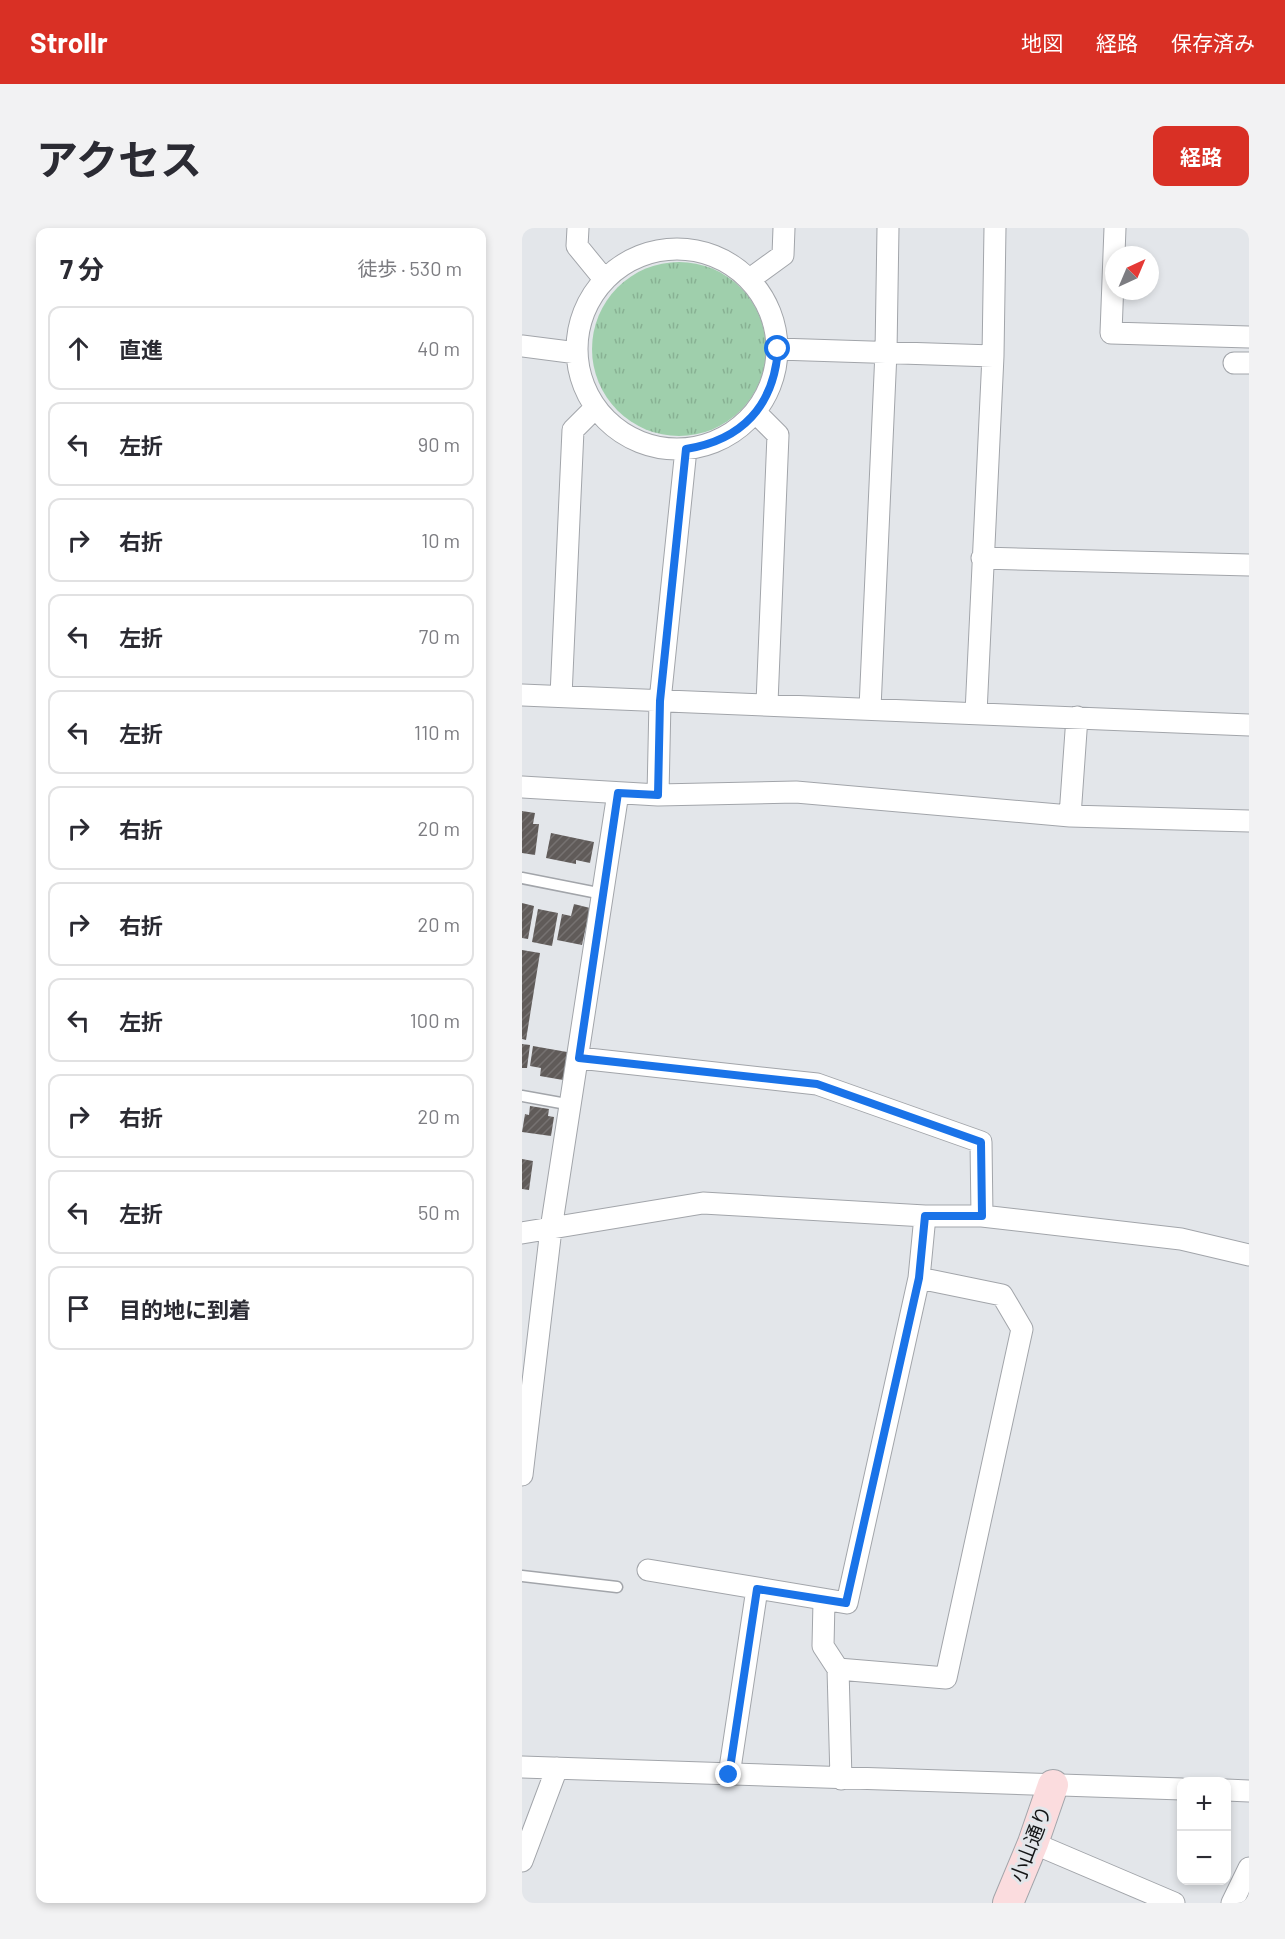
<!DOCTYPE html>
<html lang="ja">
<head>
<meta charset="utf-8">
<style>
	body { margin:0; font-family:Barlow,"Noto Sans JP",sans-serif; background:#f2f2f3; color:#2b2b33 }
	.controls { position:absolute; right:18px; bottom:18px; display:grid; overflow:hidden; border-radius:12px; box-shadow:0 3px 9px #0003 }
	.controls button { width:54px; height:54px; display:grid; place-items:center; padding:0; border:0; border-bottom:2px solid #e1e1e2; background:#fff; color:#2b2b33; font:30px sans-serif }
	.compass { position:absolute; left:583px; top:18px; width:54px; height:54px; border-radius:50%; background:#fff; box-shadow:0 3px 9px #0003; rotate:44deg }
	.stop { position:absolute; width:18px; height:18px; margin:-14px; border:4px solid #1a73e8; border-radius:50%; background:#fff }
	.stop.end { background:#1a73e8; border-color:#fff; box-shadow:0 2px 6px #0008 }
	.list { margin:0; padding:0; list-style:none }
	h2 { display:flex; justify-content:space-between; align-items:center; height:78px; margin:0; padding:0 24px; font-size:26px }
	h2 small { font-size:20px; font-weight:400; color:#7c7c81 }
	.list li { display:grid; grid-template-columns:39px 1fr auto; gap:18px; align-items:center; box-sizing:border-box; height:84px; margin:0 12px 12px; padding:0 12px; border:2px solid #e1e1e2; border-radius:12px }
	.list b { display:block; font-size:22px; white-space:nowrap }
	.list em { font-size:20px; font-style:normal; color:#7c7c81 }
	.icon { flex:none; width:33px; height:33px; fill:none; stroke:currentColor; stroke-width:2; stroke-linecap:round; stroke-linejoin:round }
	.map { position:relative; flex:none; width:727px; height:1675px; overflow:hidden; border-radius:12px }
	header { display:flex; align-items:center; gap:36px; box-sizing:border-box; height:84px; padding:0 30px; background:#d93025; color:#fff }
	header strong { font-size:28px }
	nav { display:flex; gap:33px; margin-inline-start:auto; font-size:21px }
	.intro { display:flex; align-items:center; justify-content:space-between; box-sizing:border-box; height:144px; padding:0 36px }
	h1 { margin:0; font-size:42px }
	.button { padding:15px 27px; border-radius:12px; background:#d93025; color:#fff; font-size:21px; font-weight:700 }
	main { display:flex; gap:36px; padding:0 36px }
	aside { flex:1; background:#fff; border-radius:12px; box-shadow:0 3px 9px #0003 }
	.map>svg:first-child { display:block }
	.grass { fill:url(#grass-tufts) }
	.building { fill:url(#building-hatch) }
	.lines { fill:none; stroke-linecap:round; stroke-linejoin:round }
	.lane-casing { stroke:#a2a5aa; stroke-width:13 }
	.street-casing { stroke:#a2a5aa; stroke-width:23 }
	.secondary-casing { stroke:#a2a5aa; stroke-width:32 }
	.lane { stroke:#fff; stroke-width:10 }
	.street { stroke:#fff; stroke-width:21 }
	.secondary { stroke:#fbdcde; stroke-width:30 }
	.route { stroke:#1a73e8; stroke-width:8 }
	.labels { text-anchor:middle; stroke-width:6; stroke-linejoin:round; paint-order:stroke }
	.street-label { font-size:20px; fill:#141516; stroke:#e3e6ea }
</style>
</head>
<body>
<header>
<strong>Strollr</strong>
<nav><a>地図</a><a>経路</a><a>保存済み</a></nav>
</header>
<div class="intro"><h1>アクセス</h1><a class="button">経路</a></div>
<main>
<aside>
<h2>7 分<small>徒歩 · 530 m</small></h2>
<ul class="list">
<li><svg class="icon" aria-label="ahead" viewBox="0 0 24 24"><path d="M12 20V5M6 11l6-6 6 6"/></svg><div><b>直進</b></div><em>40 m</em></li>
<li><svg class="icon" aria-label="left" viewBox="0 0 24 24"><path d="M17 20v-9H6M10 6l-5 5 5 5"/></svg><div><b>左折</b></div><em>90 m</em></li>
<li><svg class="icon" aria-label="right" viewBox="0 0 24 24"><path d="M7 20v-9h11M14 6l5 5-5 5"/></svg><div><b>右折</b></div><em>10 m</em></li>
<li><svg class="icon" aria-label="left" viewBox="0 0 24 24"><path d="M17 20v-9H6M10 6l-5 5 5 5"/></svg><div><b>左折</b></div><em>70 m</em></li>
<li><svg class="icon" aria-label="left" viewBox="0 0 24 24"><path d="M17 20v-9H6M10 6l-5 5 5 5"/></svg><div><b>左折</b></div><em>110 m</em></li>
<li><svg class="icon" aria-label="right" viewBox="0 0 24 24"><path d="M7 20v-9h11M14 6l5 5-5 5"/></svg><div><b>右折</b></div><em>20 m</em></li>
<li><svg class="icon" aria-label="right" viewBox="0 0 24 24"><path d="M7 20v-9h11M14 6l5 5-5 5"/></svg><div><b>右折</b></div><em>20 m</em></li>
<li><svg class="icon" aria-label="left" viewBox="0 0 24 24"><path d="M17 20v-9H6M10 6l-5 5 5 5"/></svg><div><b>左折</b></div><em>100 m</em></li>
<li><svg class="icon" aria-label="right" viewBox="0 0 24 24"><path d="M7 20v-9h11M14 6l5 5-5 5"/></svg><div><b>右折</b></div><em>20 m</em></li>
<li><svg class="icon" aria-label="left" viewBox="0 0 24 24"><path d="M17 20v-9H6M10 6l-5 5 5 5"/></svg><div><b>左折</b></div><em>50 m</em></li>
<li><svg class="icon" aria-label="arrive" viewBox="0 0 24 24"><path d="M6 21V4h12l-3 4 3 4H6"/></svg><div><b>目的地に到着</b></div></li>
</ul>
</aside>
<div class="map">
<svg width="727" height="1675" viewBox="0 0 727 1675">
	<defs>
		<pattern id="grass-tufts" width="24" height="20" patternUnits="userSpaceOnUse" patternTransform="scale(1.5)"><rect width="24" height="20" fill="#9fcfac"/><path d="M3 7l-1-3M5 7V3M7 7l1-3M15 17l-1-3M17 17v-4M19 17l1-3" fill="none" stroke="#88b193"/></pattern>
		<pattern id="building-hatch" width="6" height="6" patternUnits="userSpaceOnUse" patternTransform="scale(1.5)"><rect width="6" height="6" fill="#605b59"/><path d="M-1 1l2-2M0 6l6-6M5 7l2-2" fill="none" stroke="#767271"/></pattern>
	</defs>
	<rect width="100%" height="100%" fill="#e3e6ea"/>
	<path class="grass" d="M70 121a87 87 0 1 1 174 0a87 87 0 1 1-174 0Z"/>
	<path class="building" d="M0,583l13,2 -2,11h6l-4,31 -13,-2z
		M29,605l43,9 -4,21 -14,-3v4l-30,-6z
		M0,675l12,3 -6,33 -6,-1z
		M52,676l16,4 -8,37 -25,-5 5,-26 9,2z
		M16,681l20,4 -6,33 -20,-4z
		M0,722l18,3 -14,87 -4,-1z
		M0,816l8,1 -3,23h-5z
		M11,818l34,6 -4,28 -23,-4 1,-8 -11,-2z
		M8,878l19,3 -1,7 6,1 -3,19 -29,-4 3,-18 4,1z
		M0,931l11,2 -4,29 -7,-1z"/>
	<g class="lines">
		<g class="lane-casing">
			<path id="lane" d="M0,650l81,16
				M0,868l50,9
				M0,1348l95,11"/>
		</g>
		<g class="street-casing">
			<path id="street" d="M56,0l-1,18 27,33
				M593,0l-4,105 138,4
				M55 121a100 100 0 1 1 200 0a100 100 0 1 1-200 0Z
				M228,51l33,-24 1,-27
				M0,118l55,7
				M256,121l215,7
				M712,135h15
				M234,185l22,22 -11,268
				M460,330l267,7
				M0,467l727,30
				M39,468l12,-266 22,-22
				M348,480l16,-356 2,-124
				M454,485l17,-357 2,-128
				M0,559l136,8 138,-3 274,24 179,5
				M136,567l2,-94 26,-252
				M548,588l7,-99
				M57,830l238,26 164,58 1,74
				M0,1005l181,-30 222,13h57l199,23 68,16
				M0,1247l29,-246 67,-436
				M126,1342l199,33 72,-325 6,-62
				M302,1373l-1,45 15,23 3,110
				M316,1441l108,9 76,-349 -20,-34 -83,-17
				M0,1539l660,22
				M207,1547l28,-186
				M704,1562l23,1
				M511,1615l141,60
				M0,1633l35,-93
				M710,1675l17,-35"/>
		</g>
		<g class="secondary-casing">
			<path id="secondary" d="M486,1675l25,-60 20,-58"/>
		</g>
		<use href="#lane" class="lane"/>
		<use href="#street" class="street"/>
		<use href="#secondary" class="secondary"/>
	</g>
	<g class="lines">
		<path class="route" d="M207,1547l28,-186 89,14 73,-325 6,-62h57l-1,-74 -164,-58 -238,-26 39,-265 40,2 2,-94 26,-252c56,-9 88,-43 92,-100"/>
	</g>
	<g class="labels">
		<g class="street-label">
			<text transform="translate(509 1616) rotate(-69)" y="7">小山通り</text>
		</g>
	</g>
</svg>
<div class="controls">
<button>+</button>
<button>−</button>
</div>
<svg class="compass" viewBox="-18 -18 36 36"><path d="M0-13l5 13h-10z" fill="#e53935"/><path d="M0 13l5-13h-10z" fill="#7c7c81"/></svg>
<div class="stop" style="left:256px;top:121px"></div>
<div class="stop end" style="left:207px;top:1547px"></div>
</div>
</main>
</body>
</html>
